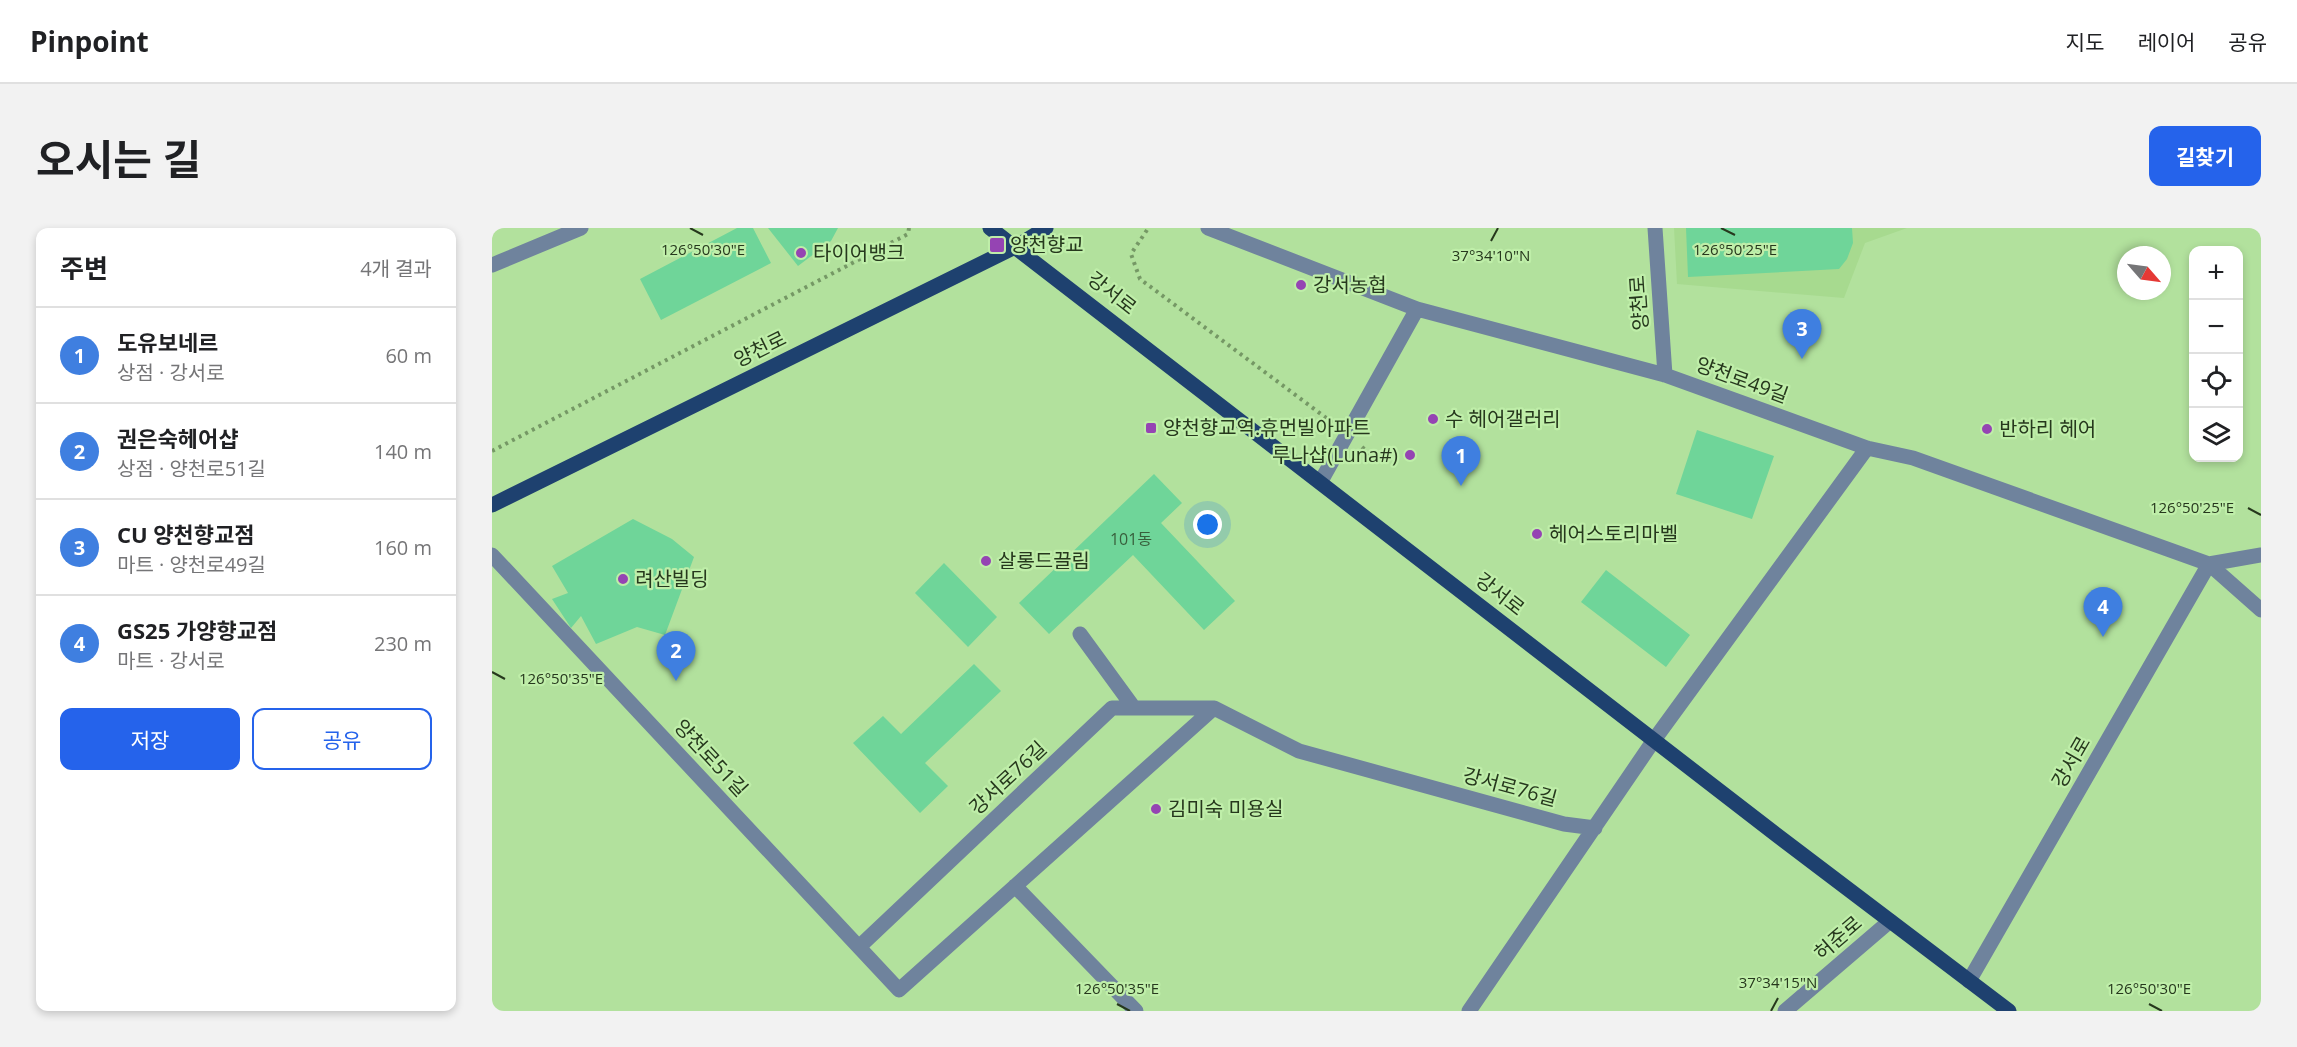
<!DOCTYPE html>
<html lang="ko">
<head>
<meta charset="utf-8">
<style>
	body { margin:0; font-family:"Open Sans","Noto Sans KR",sans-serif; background:#f2f2f2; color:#202124 }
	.controls { position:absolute; right:18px; top:18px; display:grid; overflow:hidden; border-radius:12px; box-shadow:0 3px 9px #0003 }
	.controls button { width:54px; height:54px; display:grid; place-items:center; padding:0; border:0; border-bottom:2px solid #e0e0e0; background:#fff; color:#202124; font:30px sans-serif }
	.compass { position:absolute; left:1625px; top:18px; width:54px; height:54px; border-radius:50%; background:#fff; box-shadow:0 3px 9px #0003; rotate:118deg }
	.you { position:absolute; left:716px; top:297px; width:21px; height:21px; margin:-15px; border:4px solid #fff; border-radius:50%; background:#1a73e8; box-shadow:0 0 0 9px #1a73e833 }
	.badge { display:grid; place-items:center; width:39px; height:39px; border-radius:50%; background:#2563eb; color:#fff; font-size:20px; font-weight:700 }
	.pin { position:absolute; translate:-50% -50px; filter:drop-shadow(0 2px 3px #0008) }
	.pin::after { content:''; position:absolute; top:32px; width:21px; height:18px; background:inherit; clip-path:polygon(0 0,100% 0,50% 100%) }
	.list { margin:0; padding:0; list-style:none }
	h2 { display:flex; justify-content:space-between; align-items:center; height:78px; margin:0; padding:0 24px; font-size:26px }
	h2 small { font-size:20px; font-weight:400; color:#757577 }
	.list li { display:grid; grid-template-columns:39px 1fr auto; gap:18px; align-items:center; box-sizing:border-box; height:96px; padding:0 24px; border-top:2px solid #e0e0e0 }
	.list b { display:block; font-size:22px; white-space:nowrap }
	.list p { margin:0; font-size:20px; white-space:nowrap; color:#757577 }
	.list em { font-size:20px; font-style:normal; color:#757577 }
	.actions { display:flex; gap:12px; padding:18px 24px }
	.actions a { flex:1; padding:14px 0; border:2px solid #2563eb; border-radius:12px; text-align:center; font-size:21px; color:#2563eb }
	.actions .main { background:#2563eb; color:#fff }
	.icon { flex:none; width:33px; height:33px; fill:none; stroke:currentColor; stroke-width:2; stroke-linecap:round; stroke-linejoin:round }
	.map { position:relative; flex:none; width:1769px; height:783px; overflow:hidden; border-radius:12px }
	header { display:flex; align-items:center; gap:36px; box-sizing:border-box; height:84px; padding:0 30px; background:#fff; border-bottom:2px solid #e0e0e0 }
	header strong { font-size:28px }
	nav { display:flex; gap:33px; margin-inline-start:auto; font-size:21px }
	.intro { display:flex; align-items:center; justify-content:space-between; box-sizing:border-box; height:144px; padding:0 36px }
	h1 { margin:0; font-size:42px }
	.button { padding:15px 27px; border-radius:12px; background:#2563eb; color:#fff; font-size:21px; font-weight:700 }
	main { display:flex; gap:36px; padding:0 36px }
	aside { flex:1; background:#fff; border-radius:12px; box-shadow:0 3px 9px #0003 }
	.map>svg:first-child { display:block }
	.built { fill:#a7da8f }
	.building { fill:#6fd599 }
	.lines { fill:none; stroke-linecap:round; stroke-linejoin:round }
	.path { stroke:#759865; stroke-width:4; stroke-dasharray:3 4.5; stroke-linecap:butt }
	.minor { stroke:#6f839d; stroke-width:15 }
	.major { stroke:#1e416f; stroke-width:15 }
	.ticks { fill:none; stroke:#26381d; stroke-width:2 }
	.poi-dot { fill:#9544b3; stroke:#bfeea9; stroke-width:2 }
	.labels { text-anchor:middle; stroke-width:4.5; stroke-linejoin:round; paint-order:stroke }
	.number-label { font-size:16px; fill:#385f3c }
	.poi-label { font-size:20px; fill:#26381d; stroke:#bfeea9; text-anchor:start }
	.street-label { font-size:20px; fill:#26381d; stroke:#bfeea9 }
	.ticks-label { font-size:15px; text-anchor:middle; fill:#26381d; stroke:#bfeea9; stroke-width:4.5; stroke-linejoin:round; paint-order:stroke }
</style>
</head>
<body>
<header>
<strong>Pinpoint</strong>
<nav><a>지도</a><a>레이어</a><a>공유</a></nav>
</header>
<div class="intro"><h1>오시는 길</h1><a class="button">길찾기</a></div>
<main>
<aside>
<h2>주변<small>4개 결과</small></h2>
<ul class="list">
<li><span class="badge" style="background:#3f7fe0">1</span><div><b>도유보네르</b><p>상점 · 강서로</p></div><em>60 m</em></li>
<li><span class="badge" style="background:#3f7fe0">2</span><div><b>권은숙헤어샵</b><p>상점 · 양천로51길</p></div><em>140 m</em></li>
<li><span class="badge" style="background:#3f7fe0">3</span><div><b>CU 양천향교점</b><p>마트 · 양천로49길</p></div><em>160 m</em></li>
<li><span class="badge" style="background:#3f7fe0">4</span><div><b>GS25 가양향교점</b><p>마트 · 강서로</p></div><em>230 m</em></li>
</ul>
<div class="actions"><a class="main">저장</a><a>공유</a></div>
</aside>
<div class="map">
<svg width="1769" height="783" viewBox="0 0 1769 783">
	<rect width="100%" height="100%" fill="#b2e19d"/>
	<path class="built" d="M1182,0h233l-42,15 -21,55 -167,-14z"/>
	<path class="building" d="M245,0h16l18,35 -110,57 -21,-41z
		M276,0h70l-7,13 -33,25z
		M1194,0h166l1,15 -6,16 -8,10 -151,8z
		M1205,202l77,26 -22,63 -76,-25z
		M662,246l28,29 -21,20 74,78 -31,29 -71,-75 -84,79 -30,-31z
		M141,291l39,20 22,18 -29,78 -28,-8 -41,17 -15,-28 -10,12 -19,-29 16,-6 -16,-27z
		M452,335l53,54 -29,30 -53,-54z
		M1114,342l84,65 -24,32 -85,-65z
		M482,436l27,27 -76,72 23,23 -28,27 -67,-70 30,-27 18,18z"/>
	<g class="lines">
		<path class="path" d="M655,2l-16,24 9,25 193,144
			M870,219l8,7
			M0,223l416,-217 1,-6"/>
		<path class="minor" d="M716,0l209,81 248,66 202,73 46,10 296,106 52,-9
			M1163,0l10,147
			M0,37l89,-37
			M829,253l96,-172
			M0,327l407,435 315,-282
			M588,406l54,74
			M523,658l121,125
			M367,719l253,-239h102l85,43 265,73 31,4
			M1477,753l240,-417 52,46
			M977,783l185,-271 213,-292
			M1293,783l105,-90"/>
		<path class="major" d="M498,0l788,608 231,175
			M0,277l525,-259 29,-18"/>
	</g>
	<path class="ticks" d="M198,0l13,7M1229,0l14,7M999,13l7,-13M1756,280l13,7M0,444l13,7M625,776l13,7M1657,776l13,7M1279,783l7,-13"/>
	<g class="poi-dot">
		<rect x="497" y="9" width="16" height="16" rx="3"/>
		<circle cx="309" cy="25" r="6"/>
		<circle cx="809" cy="57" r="6"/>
		<circle cx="941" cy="191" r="6"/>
		<rect x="653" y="194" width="12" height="12" rx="3"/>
		<circle cx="1495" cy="201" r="6"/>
		<circle cx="918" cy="227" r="6"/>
		<circle cx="1045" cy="306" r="6"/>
		<circle cx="494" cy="333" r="6"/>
		<circle cx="131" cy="351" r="6"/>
		<circle cx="664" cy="581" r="6"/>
	</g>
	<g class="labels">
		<g class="number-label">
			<text x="639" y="317">101동</text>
		</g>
		<g class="poi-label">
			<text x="518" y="24">양천향교</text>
			<text x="321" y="32">타이어뱅크</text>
			<text x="821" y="64">강서농협</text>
			<text x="953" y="198">수 헤어갤러리</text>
			<text x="671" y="207">양천향교역.휴먼빌아파트</text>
			<text x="1507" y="208">반하리 헤어</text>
			<text x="906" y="234" text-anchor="end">루나샵(Luna#)</text>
			<text x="1057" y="313">헤어스토리마벨</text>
			<text x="506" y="340">살롱드끌림</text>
			<text x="143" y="358">려산빌딩</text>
			<text x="676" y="588">김미숙 미용실</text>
		</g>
		<g class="street-label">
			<text transform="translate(620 65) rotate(38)" y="7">강서로</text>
			<text transform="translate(1147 75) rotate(-94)" y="7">양천로</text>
			<text transform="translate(268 121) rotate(-26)" y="7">양천로</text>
			<text transform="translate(1250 152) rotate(20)" y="7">양천로49길</text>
			<text transform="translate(1008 366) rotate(38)" y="7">강서로</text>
			<text transform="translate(219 530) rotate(47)" y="7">양천로51길</text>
			<text transform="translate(1579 534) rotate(-60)" y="7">강서로</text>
			<text transform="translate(516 550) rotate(-43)" y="7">강서로76길</text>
			<text transform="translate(1018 559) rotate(15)" y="7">강서로76길</text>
			<text transform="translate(1346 710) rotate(-41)" y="7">허준로</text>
		</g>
	</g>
	<g class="ticks-label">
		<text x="211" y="27">126°50'30"E</text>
		<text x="1243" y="27">126°50'25"E</text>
		<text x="999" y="33">37°34'10"N</text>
		<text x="1700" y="285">126°50'25"E</text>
		<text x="69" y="456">126°50'35"E</text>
		<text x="1286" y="760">37°34'15"N</text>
		<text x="625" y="766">126°50'35"E</text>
		<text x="1657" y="766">126°50'30"E</text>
	</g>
</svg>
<div class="controls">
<button>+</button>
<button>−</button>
<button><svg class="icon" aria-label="locate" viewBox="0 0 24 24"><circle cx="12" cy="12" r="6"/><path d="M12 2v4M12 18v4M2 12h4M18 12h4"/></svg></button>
<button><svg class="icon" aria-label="layers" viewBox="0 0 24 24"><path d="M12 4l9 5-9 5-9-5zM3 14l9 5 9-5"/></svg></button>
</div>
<svg class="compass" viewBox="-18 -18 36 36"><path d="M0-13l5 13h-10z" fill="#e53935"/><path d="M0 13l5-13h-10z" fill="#757577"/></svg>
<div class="you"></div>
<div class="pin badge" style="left:969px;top:258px;background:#3f7fe0">1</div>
<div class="pin badge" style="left:184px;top:453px;background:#3f7fe0">2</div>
<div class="pin badge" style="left:1310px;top:131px;background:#3f7fe0">3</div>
<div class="pin badge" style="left:1611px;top:409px;background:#3f7fe0">4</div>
</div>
</main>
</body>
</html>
